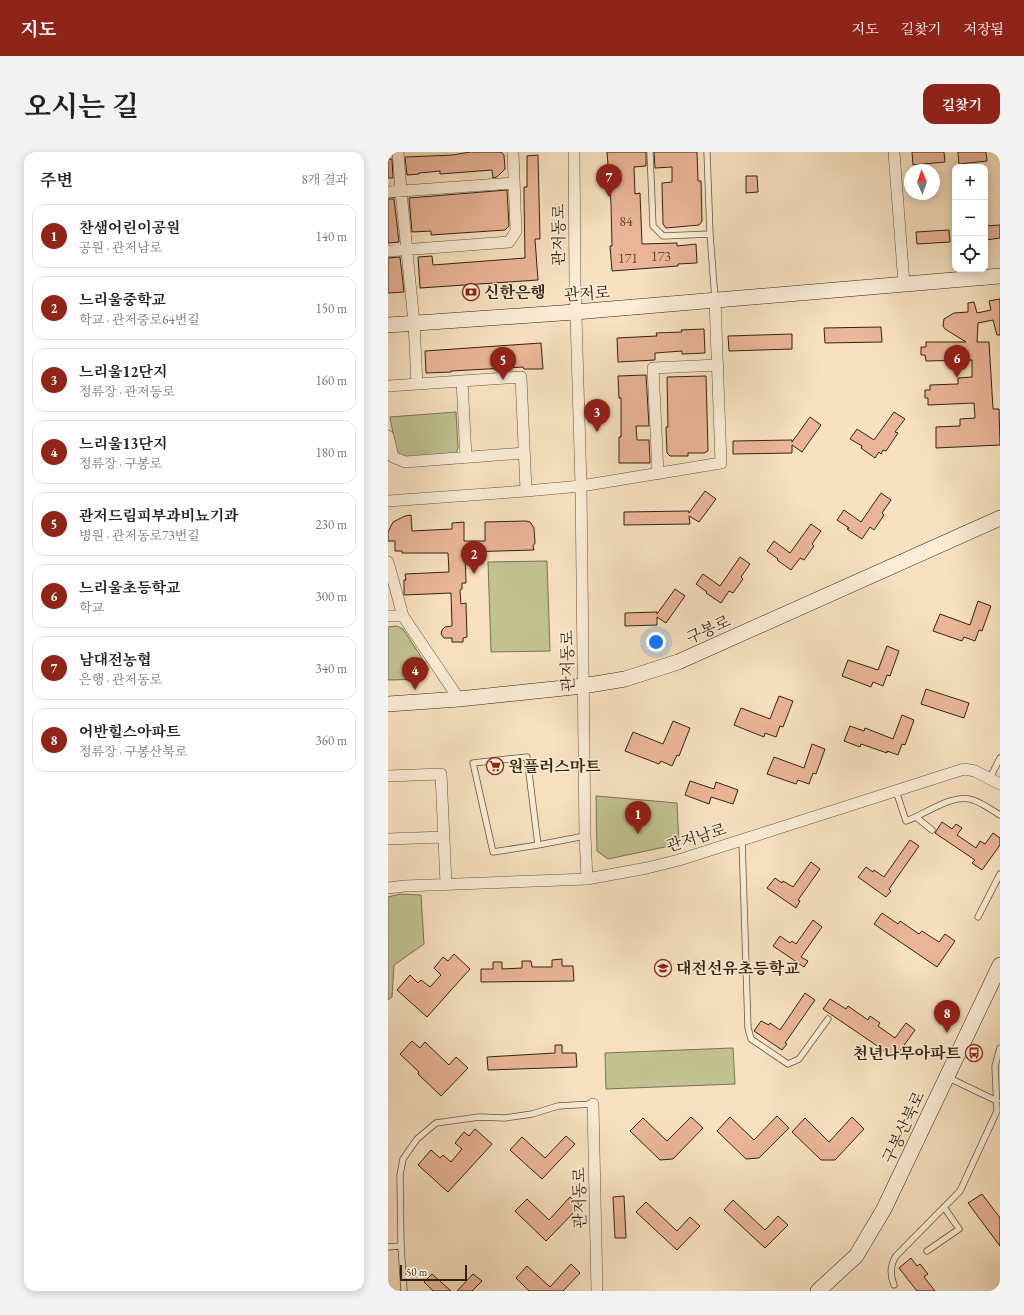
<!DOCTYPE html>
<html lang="ko">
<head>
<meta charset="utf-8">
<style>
	body { margin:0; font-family:"EB Garamond","Noto Serif KR",serif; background:#f2f2f2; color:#202124 }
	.controls { position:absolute; right:12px; top:12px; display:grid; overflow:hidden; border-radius:8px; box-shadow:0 2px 10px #0003 }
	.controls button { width:36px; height:36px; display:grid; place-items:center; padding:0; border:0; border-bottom:1px solid #e0e0e0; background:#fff; color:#202124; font:20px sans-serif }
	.compass { position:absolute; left:516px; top:12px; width:36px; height:36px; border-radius:50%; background:#fff; box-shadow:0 2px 10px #0003; rotate:358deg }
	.scale { position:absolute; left:12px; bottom:10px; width:67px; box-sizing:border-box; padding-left:4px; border:2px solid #352211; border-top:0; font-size:11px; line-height:14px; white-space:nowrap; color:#352211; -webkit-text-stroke:3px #faecd6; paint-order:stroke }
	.you { position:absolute; left:268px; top:490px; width:14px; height:14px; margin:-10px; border:3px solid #fff; border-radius:50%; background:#1a73e8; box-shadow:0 0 0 6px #1a73e833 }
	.badge { display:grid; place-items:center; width:26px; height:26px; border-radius:50%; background:#8f2418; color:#fff; font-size:13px; font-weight:700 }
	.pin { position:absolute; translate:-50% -33px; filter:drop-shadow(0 1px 2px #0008) }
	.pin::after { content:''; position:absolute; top:21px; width:14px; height:12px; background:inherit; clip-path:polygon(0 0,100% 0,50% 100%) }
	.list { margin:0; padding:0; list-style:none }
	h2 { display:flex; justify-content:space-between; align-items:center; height:52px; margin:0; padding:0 16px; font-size:17px }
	h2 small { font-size:13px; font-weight:400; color:#757577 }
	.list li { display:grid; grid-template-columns:26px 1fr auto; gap:12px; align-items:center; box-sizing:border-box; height:64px; margin:0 8px 8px; padding:0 8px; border:1px solid #e0e0e0; border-radius:12px }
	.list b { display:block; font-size:15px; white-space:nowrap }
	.list p { margin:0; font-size:13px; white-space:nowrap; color:#757577 }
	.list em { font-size:13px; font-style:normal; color:#757577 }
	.icon { flex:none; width:22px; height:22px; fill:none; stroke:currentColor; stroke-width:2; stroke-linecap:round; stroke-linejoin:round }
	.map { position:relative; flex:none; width:612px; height:1139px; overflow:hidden; border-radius:12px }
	header { display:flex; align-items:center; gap:24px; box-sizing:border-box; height:56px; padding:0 20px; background:#8f2418; color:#fff }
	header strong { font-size:19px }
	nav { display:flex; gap:22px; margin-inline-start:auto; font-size:14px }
	.intro { display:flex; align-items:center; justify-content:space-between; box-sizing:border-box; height:96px; padding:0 24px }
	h1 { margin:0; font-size:28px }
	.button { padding:10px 18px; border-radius:12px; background:#8f2418; color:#fff; font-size:14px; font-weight:700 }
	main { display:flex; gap:24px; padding:0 24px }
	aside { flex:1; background:#fff; border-radius:12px; box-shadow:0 2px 10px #0003 }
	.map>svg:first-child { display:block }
	.green { fill:#c1c290; stroke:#7b7250 }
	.building { fill:#eab598; stroke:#352211 }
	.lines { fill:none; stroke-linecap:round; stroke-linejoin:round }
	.lane-casing { stroke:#66523d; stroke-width:7 }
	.street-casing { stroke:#66523d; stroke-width:12 }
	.secondary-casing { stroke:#352211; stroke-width:16 }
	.lane { stroke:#faecd6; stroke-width:5.5 }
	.street { stroke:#faecd6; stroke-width:11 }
	.secondary { stroke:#faecd6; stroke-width:15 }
	.labels { text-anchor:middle; stroke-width:3; stroke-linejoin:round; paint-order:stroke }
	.number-label { font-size:14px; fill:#624733 }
	.street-label { font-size:16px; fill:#352211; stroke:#faecd6 }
	.poi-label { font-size:16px; font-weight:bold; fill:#352211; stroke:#faecd6; text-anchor:start }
</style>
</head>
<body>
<header>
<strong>지도</strong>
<nav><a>지도</a><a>길찾기</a><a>저장됨</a></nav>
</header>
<div class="intro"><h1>오시는 길</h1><a class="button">길찾기</a></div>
<main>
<aside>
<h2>주변<small>8개 결과</small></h2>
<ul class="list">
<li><span class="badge">1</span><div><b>찬샘어린이공원</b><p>공원 · 관저남로</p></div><em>140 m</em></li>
<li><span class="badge">2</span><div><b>느리울중학교</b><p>학교 · 관저중로64번길</p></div><em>150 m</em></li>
<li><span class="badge">3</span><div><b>느리울12단지</b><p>정류장 · 관저동로</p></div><em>160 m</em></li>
<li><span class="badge">4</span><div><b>느리울13단지</b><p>정류장 · 구봉로</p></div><em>180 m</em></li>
<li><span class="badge">5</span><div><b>관저드림피부과비뇨기과</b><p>병원 · 관저동로73번길</p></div><em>230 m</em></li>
<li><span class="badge">6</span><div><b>느리울초등학교</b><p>학교</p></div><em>300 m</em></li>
<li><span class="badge">7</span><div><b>남대전농협</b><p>은행 · 관저동로</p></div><em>340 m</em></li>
<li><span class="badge">8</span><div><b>어반힐스아파트</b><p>정류장 · 구봉산북로</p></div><em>360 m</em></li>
</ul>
</aside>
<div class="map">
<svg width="612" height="1139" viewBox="0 0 612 1139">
	<rect width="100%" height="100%" fill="#f7e1c0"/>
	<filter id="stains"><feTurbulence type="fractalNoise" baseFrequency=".005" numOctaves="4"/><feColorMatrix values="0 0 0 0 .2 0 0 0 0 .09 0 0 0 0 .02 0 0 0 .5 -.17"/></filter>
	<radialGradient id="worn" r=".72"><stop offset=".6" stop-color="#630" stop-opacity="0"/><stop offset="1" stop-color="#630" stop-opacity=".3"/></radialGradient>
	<path class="green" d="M68,260l2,36 -2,5 -49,6 -10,-4 -7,-38z
		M159,409l3,90 -59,1 -3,-90z
		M9,474l6,3 26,40 -5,10 -36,1v-53z
		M208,644l81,7 2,41 -71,15 -11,-8z
		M12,742l21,1 3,49 -30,21 -2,32 -4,3v-103z
		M345,896l2,36 -129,5 -1,-36z"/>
	<path class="building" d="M82,0h31l3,3 1,14 -8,8 -4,1 -1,-8 -52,4v-3l-21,2v1l-12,1 -2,-18 48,-2z
		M219,0h39v14l-12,1 1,27 5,-1 2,51 35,-1v3l19,-2 1,19 -19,1v2l-66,5 -2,-25h2l-1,-42z
		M266,0h43l1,29h3l1,40 -3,4 -33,3 -3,-4 -1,-41 10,-1v-15l-17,1z
		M524,0h32l1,10 -32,3z
		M570,0h28l1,9 -28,3z
		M150,3l2,84h-5l3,41 -118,8 -2,-31 14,-1 1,9 92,-7 -1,-61v-10h3v-31z
		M0,7h4l1,19h-5z
		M358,24h11l1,16 -12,1z
		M119,38l2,36 -4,4 -74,5v-4l-19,1 -3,-34z
		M0,47h6l5,43 -11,1z
		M612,73v13l-15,2v-14z
		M561,78l1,12 -33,2 -1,-12z
		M12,105l4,35 -16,1v-35z
		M612,147v36h-3l-4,-15 -15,3 -1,19h12l4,67h6l1,36 -64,3v-21l24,-1v-7l15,-1 -1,-15 -46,2v-7h-3v-8h5v-5l28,-1v-6l14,-1v-17l-46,1 -1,-6h-4v-8h5v-5h40l-21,-13 -2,-3 1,-7 10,-6 14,-1v-9l6,-1 3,11 14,-3 -2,-9z
		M493,175l1,15 -57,1 -1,-15z
		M316,177l1,24 -23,1v-3l-27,2v7l-37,2 -1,-24 40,-2 -1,-3 26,-1 -1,-2z
		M404,182v15l-63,2 -1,-15z
		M153,191l2,26h-19l-1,-2 -72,4v1l-25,1 -1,-22z
		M258,223l3,51h-13l1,14h12l1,23h-31v-26h2v-39h-2l-1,-22z
		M318,224l2,75 -4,2h-16v3h-18l-3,-3 -1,-26h2l-1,-50z
		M506,260l11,7 -10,13 3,1 -12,18 -3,-1 -2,4 -2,-2 -4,6 -14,-10 1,-2 -12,-7 7,-10 17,11z
		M422,265l11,8 -19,27 -10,-7v8l-59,1v-13l59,-1v2z
		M317,339l11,8 -17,23 -10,-6 1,8 -66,1v-13l65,-1v2z
		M493,341l10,7 -9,13 2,2 -10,15 -4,-3 -8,12 -15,-10 2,-1 -12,-8 7,-10 17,12z
		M23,363l1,16 40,-2v-6l12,-1v19h21v-19l41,-1 4,1 4,6 1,15 -2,3 1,4 -69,2 1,31h-4v6l-2,1 1,14 5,-1 1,34 -4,1v4h-11v-4h-8l-3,-4 1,-4 3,-3 7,-1 -1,-33 -47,2v-15h2l-1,-6 44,-2 -1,-19h-46v-2h-7v-10h-7v-9l5,-10 12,-6z
		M423,372l10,7 -9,13 2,2 -10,14 -4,-2 -9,12 -14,-10 1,-1 -11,-8 7,-10 16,12z
		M352,405l10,7 -9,13 2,2 -10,14 -4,-2 -8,12 -15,-10 1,-1 -11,-8 7,-10 17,12z
		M287,437l10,7 -19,27 -9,-6v8l-32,1v-13l32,-1v2z
		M590,449l13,5 -9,25 -3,-1 -4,11 -11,-4 -2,4 -29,-10 7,-17 30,11z
		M499,494l12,5 -9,25 -3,-1 -4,11 -10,-4 -2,5 -29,-11 6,-16 30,10z
		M538,537l43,14 -5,15 -43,-14z
		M391,544l14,5 -10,26 -3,-1 -4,11 -11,-4 -1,4 -30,-12 7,-17 29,11z
		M514,563l12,5 -9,25 -3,-1 -4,11 -11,-4v2l-26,-9 -1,3 -16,-6 6,-15 14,5 1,-3 28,11z
		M285,569l17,7 -11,28 -2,-1 -5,11 -11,-5 -2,3 -34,-13 8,-19 30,12z
		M424,592l13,5 -9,25 -3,-1 -4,11 -11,-4 -2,4 -29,-10 7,-17 30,11z
		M302,629l24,8 2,-7 22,8 -5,14 -22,-7 -2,7 -24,-9z
		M554,670l10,7 4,-5 6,4 -5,7 19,13 4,-7 5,3 8,-11 7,5v7l-18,25 -10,-7 3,-3 -40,-27z
		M522,688l9,6 -30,43 2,2 -5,6 -28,-20 8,-10 7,5 1,-2 10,7z
		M423,710l9,7 -22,31 2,1 -4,7 -29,-20 8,-10 7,5 1,-2 10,6z
		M494,761l16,11 2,-3 19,13 3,-3 17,11 6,-8 10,7 -18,26 -63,-43z
		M425,768l9,7 -21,30 7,4 -4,6 -31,-21 7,-10 10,7 2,-2 4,3z
		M66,802l16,15 -43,48 -30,-27 13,-15 8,8 3,-3 9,7 11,-12 -7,-7 9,-11 5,4z
		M174,807v7h11l1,15 -93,1v-13h12v-7h9v7l20,-1v-7h9l1,6h20v-7z
		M417,841l10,7 -30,43 2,1 -5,6 -28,-19 7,-10 8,4 1,-2 10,7z
		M442,847l16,10 2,-3 20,14 2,-4 10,7 -2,3 17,12 11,-15 9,7 -20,28 -72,-49z
		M24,889l8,7 5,-6 24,23 7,-8 12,11 -27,28 -23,-22 1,-2 -19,-18z
		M167,893h7v8h14l1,14 -89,3 -1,-13 68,-4z
		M389,964l12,12 -30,30 -13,1 -29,-28 13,-14 24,23z
		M303,965l12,11 -30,31 -13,1 -30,-29 13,-13 24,23z
		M464,965l12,12 -29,31h-14l-29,-28 13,-14 24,24z
		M87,977l17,15 -44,48 -30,-27 13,-15 9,8 3,-3 8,7 11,-13 -7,-6 9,-11 5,4z
		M178,984l9,8 -33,35 -32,-29 12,-13 23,21z
		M594,1042l18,24v28l-32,-43z
		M236,1044l2,42h-11l-2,-41z
		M182,1045l10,9 -34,35 -31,-30 12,-12 22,21z
		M345,1048l32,30 13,-14 10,9 -23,23 -41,-38z
		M258,1050l31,29 13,-14 10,9 -23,24 -41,-38z
		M523,1106l6,8 3,-2 8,10 -4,3 11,14h-18l-18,-23z
		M183,1112l9,9 -17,18h-34l-13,-13 11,-12 23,21z
		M44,1122l19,17h-18l-9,-9z
		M85,1122l9,7 -10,10h-15z"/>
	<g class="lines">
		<g class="lane-casing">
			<path id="lane" d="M262,0l3,74 10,10 47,-2
				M319,0l3,82 5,65
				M602,626l10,-20
				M508,639l10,30c20,-7 46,-28 67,-21 9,3 19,10 27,15
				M528,665l16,13
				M354,688l6,188 3,11 37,25 11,-5 29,-40
				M150,693l-11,-88 -54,6 20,89 45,-7 47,-9
				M590,765l22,-43
				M559,925l50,24
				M13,1094l-1,-71 3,-16 14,-20 19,-16 43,-6 26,1 27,-4 26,-8 35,-2
				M0,1095l13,-1 3,45
				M539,1099l32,-22 -15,-22
				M506,1133c-4,-10 -4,-20 2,-29l64,-65 37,-80 -2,-45 5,-18"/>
		</g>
		<g class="street-casing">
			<path id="street" d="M10,0l3,39 13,132 3,61
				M186,0l1,130 6,204 4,350 2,43
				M506,0l10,132
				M0,40l126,-9
				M0,99l121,-9 7,-11 -3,-79
				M74,229l4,76
				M0,234l133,-9 5,114
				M0,284l5,21 12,5 119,-9
				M270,322l-5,-106 65,-3
				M0,349l138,-10 55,-5 140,-23 -6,-163
				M0,410l15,54 56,83
				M0,464h15
				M0,624l53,-2 5,110
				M0,687l56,-2
				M0,736l16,-2 183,-7 60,-11 32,-8 285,-91 11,2 25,13
				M205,952l4,187"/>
		</g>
		<g class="secondary-casing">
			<path id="secondary" d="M0,173l187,-13 425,-36
				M0,552l71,-5 124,-13 42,-7 53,-17 322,-144
				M430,1139l38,-35 28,-47 116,-244"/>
		</g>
		<use href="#lane" class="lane"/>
		<use href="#street" class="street"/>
		<use href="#secondary" class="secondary"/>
	</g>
	<defs>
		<g id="bank-ring" transform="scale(0.9)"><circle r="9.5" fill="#faecd6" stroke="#8f2418" stroke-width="1.5"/><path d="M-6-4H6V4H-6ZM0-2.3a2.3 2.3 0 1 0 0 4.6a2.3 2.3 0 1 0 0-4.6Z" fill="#8f2418"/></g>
		<g id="supermarket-ring" transform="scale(0.9)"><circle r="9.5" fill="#faecd6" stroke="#8f2418" stroke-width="1.5"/><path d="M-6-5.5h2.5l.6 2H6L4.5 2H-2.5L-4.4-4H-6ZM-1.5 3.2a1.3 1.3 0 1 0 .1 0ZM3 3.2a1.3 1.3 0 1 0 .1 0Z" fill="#8f2418"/></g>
		<g id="school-ring" transform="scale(0.9)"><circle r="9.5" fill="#faecd6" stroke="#8f2418" stroke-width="1.5"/><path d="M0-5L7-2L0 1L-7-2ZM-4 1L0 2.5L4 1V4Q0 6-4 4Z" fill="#8f2418"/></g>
		<g id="bus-ring" transform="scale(0.9)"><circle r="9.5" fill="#faecd6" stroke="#8f2418" stroke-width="1.5"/><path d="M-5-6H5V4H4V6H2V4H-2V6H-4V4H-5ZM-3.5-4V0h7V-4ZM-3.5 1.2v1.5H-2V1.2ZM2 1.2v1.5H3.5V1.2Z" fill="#8f2418"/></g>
	</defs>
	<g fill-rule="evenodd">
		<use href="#bank-ring" x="83" y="140"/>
		<use href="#supermarket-ring" x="107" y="614"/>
		<use href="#school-ring" x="275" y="816"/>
		<use href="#bus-ring" x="586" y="901"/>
	</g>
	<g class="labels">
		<g class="number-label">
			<text x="238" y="74">84</text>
			<text x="273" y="109">173</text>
			<text x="240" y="111">171</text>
		</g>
		<g class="street-label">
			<text transform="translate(170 83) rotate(-90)" y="6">관저동로</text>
			<text transform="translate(199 141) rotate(-4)" y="6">관저로</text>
			<text transform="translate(320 477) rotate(-24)" y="6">구봉로</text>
			<text transform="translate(179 509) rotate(-91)" y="6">관저동로</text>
			<text transform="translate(308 685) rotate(-17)" y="6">관저남로</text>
			<text transform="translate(515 975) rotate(-65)" y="6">구봉산북로</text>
			<text transform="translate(191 1046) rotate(-91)" y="6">관저동로</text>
		</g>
		<g class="poi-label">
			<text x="96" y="146">신한은행</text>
			<text x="120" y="620">원플러스마트</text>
			<text x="288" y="822">대전선유초등학교</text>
			<text x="573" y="907" text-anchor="end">천년나무아파트</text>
		</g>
	</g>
	<rect width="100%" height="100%" filter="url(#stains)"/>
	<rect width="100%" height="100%" fill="url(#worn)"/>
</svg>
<div class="controls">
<button>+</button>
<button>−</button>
<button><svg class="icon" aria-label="locate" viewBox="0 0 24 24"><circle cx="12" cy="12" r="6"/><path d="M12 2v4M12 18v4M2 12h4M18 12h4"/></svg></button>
</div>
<svg class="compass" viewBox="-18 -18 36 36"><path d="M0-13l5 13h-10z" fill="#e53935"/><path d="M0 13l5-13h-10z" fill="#757577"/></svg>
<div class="scale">50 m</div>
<div class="you"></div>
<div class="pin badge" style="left:250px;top:682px">1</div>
<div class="pin badge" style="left:86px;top:422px">2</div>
<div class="pin badge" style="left:209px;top:280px">3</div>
<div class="pin badge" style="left:27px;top:538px">4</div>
<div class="pin badge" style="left:115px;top:228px">5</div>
<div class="pin badge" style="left:569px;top:226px">6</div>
<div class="pin badge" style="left:221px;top:45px">7</div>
<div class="pin badge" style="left:559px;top:881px">8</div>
</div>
</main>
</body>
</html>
